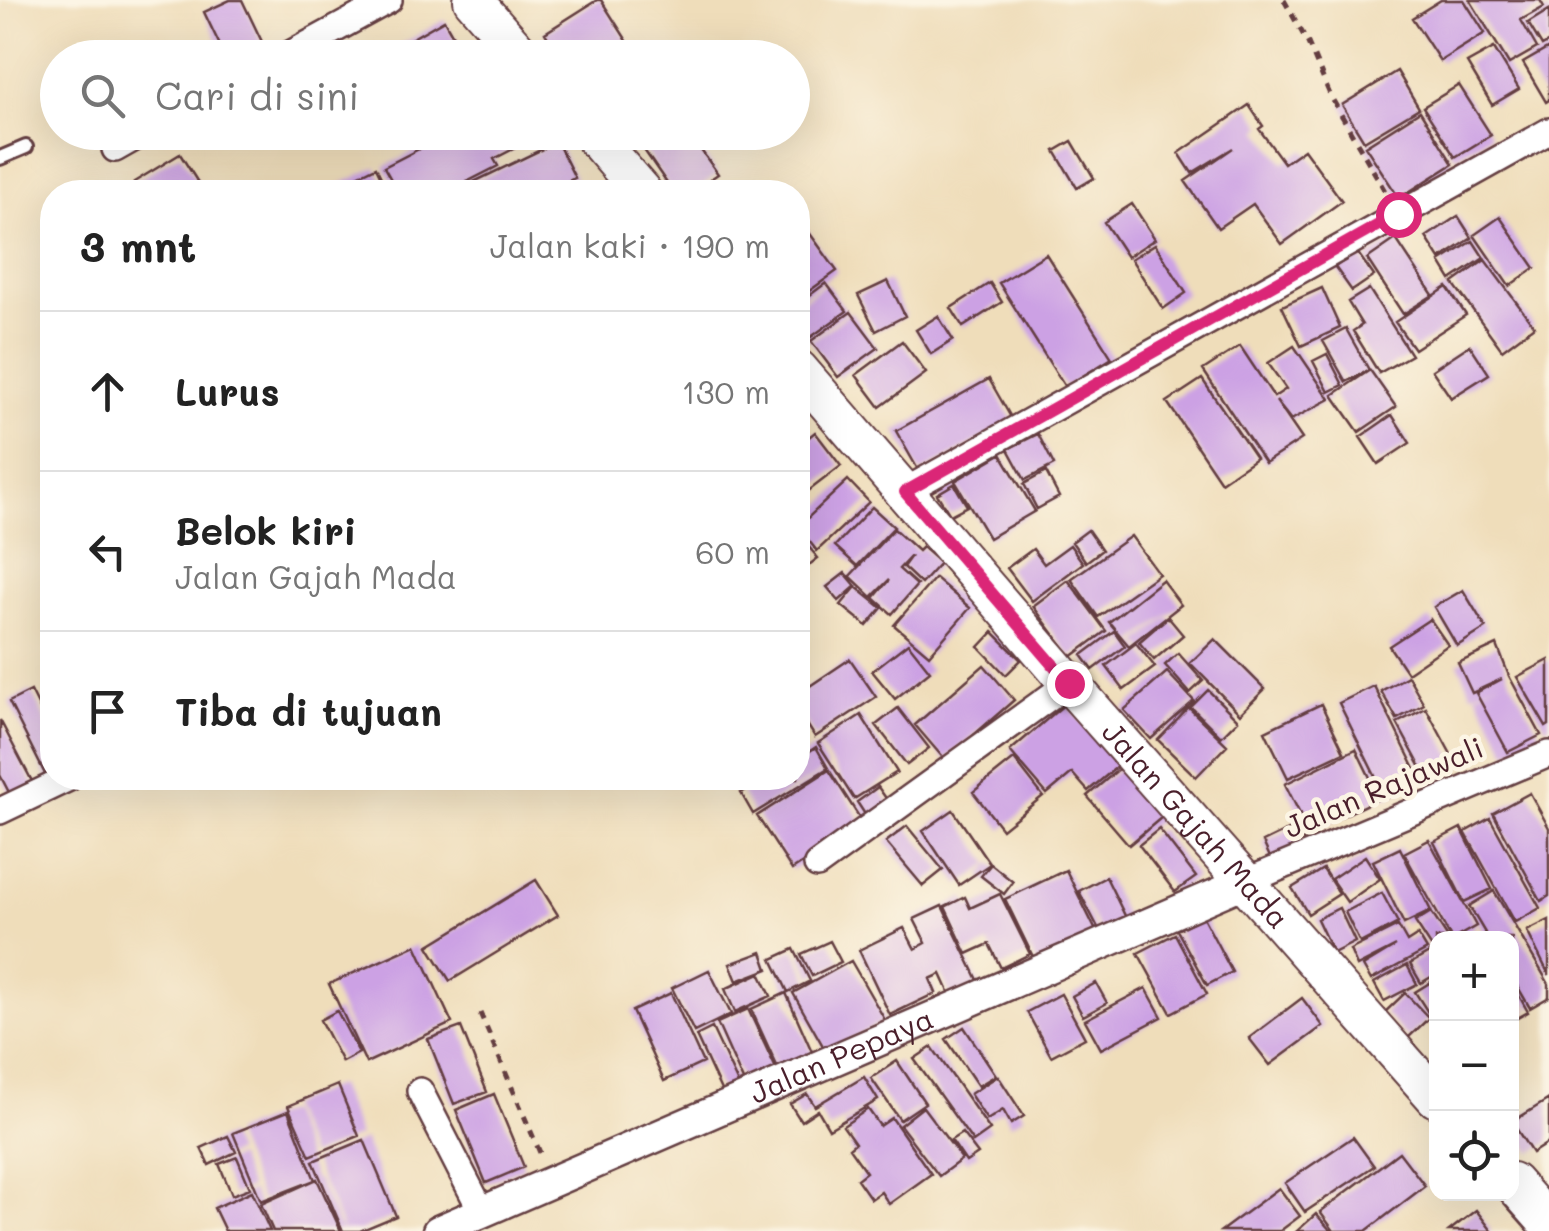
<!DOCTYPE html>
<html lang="id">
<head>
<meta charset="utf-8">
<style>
	body { margin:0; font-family:Mali,sans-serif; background:#f2f2f2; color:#222 }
	.controls { position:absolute; right:30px; bottom:30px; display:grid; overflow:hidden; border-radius:20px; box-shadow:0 10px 40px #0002 }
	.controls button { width:90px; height:90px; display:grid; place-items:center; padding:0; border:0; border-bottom:2px solid #e0e0e0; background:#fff; color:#222; font:50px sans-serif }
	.stop { position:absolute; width:30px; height:30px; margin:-22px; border:8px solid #db2777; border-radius:50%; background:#fff }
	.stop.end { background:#db2777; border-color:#fff; box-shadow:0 2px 10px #0008 }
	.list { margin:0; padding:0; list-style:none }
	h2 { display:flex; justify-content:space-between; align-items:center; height:130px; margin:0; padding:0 40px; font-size:42px }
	h2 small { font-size:32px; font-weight:400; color:#767676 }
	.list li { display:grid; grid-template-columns:65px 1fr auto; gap:30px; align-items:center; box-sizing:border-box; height:160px; padding:0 40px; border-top:2px solid #e0e0e0 }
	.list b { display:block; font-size:38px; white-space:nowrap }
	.list p { margin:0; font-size:32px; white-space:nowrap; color:#767676 }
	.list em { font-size:32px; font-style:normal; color:#767676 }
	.icon { flex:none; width:55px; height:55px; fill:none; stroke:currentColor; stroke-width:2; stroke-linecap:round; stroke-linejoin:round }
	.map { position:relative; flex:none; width:1549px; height:1231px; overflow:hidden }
	.search { position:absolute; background:#fff; box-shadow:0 10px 40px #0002; left:40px; top:40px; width:770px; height:110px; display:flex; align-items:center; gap:25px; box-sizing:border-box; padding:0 35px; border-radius:55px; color:#767676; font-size:38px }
	.panel { position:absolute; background:#fff; box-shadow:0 10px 40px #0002; left:40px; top:180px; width:770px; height:610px; border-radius:40px }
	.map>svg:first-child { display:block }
	.building { fill:#cca1e4 }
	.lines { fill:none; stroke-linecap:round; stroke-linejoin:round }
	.service-casing { stroke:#633c40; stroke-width:18 }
	.minor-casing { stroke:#633c40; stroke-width:30 }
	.tertiary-casing { stroke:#633c40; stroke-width:35 }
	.primary-casing { stroke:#633c40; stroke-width:42 }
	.path { stroke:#633c40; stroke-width:5; stroke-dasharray:8 8; stroke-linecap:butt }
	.service { stroke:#fff; stroke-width:12 }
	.minor { stroke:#fff; stroke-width:25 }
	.tertiary { stroke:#fff; stroke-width:30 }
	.primary { stroke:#fff; stroke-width:38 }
	.route { stroke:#db2777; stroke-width:12 }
	.labels { text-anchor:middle; stroke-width:9; stroke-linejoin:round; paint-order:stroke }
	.street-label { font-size:30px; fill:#4a1f2b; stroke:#fcf5e5 }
</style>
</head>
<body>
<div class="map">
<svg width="1549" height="1231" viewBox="0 0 1549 1231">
	<rect width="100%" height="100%" fill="#fcf5e5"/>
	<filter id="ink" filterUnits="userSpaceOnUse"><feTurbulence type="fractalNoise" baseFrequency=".01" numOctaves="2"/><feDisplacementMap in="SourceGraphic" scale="20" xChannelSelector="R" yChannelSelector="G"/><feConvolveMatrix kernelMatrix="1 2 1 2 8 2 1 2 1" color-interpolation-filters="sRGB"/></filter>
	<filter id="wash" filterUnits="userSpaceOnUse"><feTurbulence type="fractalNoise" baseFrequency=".0048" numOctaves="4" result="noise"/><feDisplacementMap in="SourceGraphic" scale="40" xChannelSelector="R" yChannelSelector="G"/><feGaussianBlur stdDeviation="2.25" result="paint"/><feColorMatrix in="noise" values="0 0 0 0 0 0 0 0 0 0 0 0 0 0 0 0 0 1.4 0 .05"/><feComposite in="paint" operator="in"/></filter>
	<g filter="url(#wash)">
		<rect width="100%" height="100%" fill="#efddba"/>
		<g id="blocks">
			<path class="building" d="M230,0h12l22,46 -23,12h-15l-22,-46z
				M597,0h4l37,58h-78l-15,-25z
				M1441,0h23l21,33 -45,28 -28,-43z
				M1470,0h70l4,7 -23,13 16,28 -28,16z
				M1549,10v32l-7,4 -14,-23z
				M444,20l22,38h-63l-6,-11z
				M1494,48l25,41 -27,16 -25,-42z
				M1549,48v52l-3,2 -23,-39z
				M1397,71l22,37 -55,33 -22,-36z
				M1459,85l32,50 -36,22 -32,-50z
				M1249,105l14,21 -4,3 25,34 20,-14 38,52 -60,43 -29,-40 -35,24 -33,-47 48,-33 -41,25 -13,-20z
				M1420,111l33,53 -54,34 -34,-52z
				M452,132h59l8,14 -25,13 4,7 -51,26h-49l-14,-25z
				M663,132h25l30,42 -27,18h-18l-31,-45z
				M1072,141l22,37 -17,10 -22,-37z
				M557,142l18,36 -30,14h-92z
				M180,154l24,38h-63l-7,-10z
				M376,167l12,25h-63z
				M1132,204l23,35 -28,18 -23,-35z
				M1458,216l14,22 -32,21 -14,-22z
				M798,217l39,54 -39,28z
				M1500,217l35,51 -26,18 -35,-51z
				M1396,239l37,56 -30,19 -36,-55z
				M1473,241l11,17 -33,22 -11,-18z
				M1155,244l31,49 -23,16 -32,-50z
				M1357,252l17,24 -22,15 -17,-24z
				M1046,254l66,104 -47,29 -66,-104z
				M1485,260l49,66 -32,24 -49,-67z
				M888,281l17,35 -29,15 -18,-36z
				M826,283l21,28 -47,34 -2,-41z
				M990,283l12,19 -39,25 -12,-19z
				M1447,287l19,28 -52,34 -19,-27z
				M1322,288l18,40 -39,18 -19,-40z
				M1369,289l42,66 -32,18 -26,-42 9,-6 -14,-23z
				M851,312l27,36 -40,29 -27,-36z
				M938,316l15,24 -22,14 -15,-24z
				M1346,329l23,41 -23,12 -23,-41z
				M902,341l24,32 -46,34 -24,-32z
				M1470,345l19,29 -38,24 -19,-28z
				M1240,346l34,51 12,-8 -18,-26 26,-17 36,53 -39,21 -15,-19 26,38 -37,24 -62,-93z
				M1327,354l16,31 -14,7 -16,-31z
				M1370,370l26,37 -37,25 -26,-37z
				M989,379l24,42 -93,52 -24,-42z
				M1202,379l54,79 -35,24 -54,-80z
				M1392,415l18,28 -32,21 -18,-27z
				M815,432l26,34 -43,33v-53z
				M1038,434l16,31 -29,15 -17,-31z
				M1001,454l34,57 -46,27 -34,-57z
				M1046,472l13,25 -22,12 -13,-25z
				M848,480l21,22 -52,49 -19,-24z
				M954,484l13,22 -17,9 -13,-21z
				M872,507l22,20 -37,39 -22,-20z
				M894,529l24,22 4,-4 18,16 -19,21 -18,-17 8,-11 -12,13 18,16 -25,29 -18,-16 15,-18 -17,17 -22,-21z
				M1088,530l14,20 -16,12 -14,-20z
				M798,534l20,24 -9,7 -11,-14z
				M1131,536l28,38 -61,43 -27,-38z
				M1070,545l13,18 -51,38 -25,-33 26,-19 11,15z
				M845,573l11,13 -17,15 -12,-14z
				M935,578l35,30 -41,47 -35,-30z
				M1068,580l38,51 -35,26 -38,-51z
				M1162,580l19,25 -52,41 -20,-24z
				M856,587l26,21 -15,18 -26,-21z
				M1463,590l23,38 -29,18 -23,-39z
				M1168,617l15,18 -29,25 -15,-18z
				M1430,619l18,26 -41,28 -18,-27z
				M1114,631l11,15 -32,24 -11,-15z
				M993,632l28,28 -15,15 -27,-28z
				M1215,639l50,50 -25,25 -50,-51z
				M908,643l22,28 -35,28 -23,-28z
				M1136,643l19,24 -31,23 -18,-24z
				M1497,645l12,31 32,59 -33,17 -32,-59 26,-14 -30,14 -14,-30z
				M1178,653l25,28 -13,12 -25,-28z
				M850,659l26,38 -61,40 -17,-27v-16z
				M1549,660v65l-3,2 -29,-50z
				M984,665l30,35 -69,60 -30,-35z
				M1167,672l27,29 -43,38 -27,-29z
				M1408,676l16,28 -27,15 -16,-28z
				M1374,686l47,95 -35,17 -47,-95z
				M1208,690l30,30 -17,17 -30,-30z
				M31,691l21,42v44l-4,3 -39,-78z
				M1066,703l53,62 -31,26 -16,-18 -25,21 -37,-43z
				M1321,704l23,48 -56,26 -23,-47z
				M898,708l31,40 -22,17 -31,-40z
				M1189,708l38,37 -31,32 -38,-37z
				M1426,708l33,61 -29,15 -33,-61z
				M861,715l36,57 -43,27 -36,-56z
				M0,720l35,67 -23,11 -12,-23z
				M816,747l12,21 -75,46 -12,-21 26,-15h31v-19z
				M1356,749l24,49 -71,34 -24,-48z
				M1014,759l29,37 -41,33 -29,-37z
				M1120,768l42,49 -33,28 -42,-49z
				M829,770l34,53 -71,47 -35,-54z
				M878,787l12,17 -22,15 -11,-17z
				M1530,793l19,35v68l-8,5 -48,-88z
				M953,810l37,54 -31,21 -36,-54z
				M1490,818l50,90 -25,14 -50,-90z
				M907,826l36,44 -20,16 -37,-44z
				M1296,826l12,25 -33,17 -12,-26z
				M1461,828l31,61 -28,13 -30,-60z
				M1159,829l37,48 -21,15 -36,-47z
				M1429,840l47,86 -21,12h-4l-47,-85z
				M1400,848l31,63 -27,13 -31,-63z
				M1365,856l15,23 -33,23 -16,-23z
				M991,864l22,18 -9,12 -23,-18z
				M1323,869l16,25 -31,20 -16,-26z
				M1066,870l34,69 -61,30 -34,-70z
				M1106,877l24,49 -26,13 -25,-48z
				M536,880l22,35 -108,66 -22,-35z
				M1494,891l55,93v13l-19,11 -18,-31v-39h-24l-19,-32z
				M1382,893l16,30 -38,20 -15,-31z
				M1000,894l30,60 -29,14 -12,-24 -22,10 -22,-47 20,-10 5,11z
				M942,906l38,78 -28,14 -11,-24 -11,5 6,14 -46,22 -31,-65 45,-22 11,21 11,-6 -12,-24z
				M1339,908l16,34 -22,11 -16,-34z
				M1431,912l17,26h-12v7l-4,3 -17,-26z
				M1203,917l29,55 -25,13 -30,-55z
				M1549,920v55l-22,-44z
				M1398,926l9,16 11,-7 9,15 -56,30 -8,-14 33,-20 -39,20 -7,-16z
				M1175,934l32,60 -36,19 -33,-60z
				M830,941l11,21 -29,14 -11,-22z
				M416,945l36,78 -86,40 -37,-79z
				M794,949l16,32 -22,11 -16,-33z
				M1436,949v25l-15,9 -11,-19z
				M762,952l6,17 -31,12 -7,-17z
				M851,961l34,59 -58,33 -34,-60z
				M1407,965l10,19 -33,17 -10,-18z
				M709,970l22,44 -37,18 -22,-44z
				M760,973l11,23 -36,16 -10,-23z
				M1436,979v46l-21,-33z
				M1096,983l11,20 -24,13 -11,-20z
				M1146,988l16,29 -61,32 -16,-29z
				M671,993l32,70 -39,18 -32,-70z
				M786,993l31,70 -34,16 -32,-70z
				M1405,993l24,25 -21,20 -24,-25z
				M1061,994l24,44 -34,18 -24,-44z
				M1518,994l10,18 -16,9v-24z
				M1302,998l21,28 -53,39 -21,-27z
				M748,1009l31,66 -32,15 -30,-67z
				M337,1011l22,42 -17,9 -22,-42z
				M461,1027l26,65 -33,12 -26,-65z
				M964,1027l32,48 -18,11 -32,-47z
				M712,1028l30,64 -17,7 -29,-63z
				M932,1047l58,83 -17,12 -59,-83z
				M897,1061l28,42 -25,17 -29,-42z
				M998,1076l26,40 -13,8 -8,-14 -16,10 -17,-26z
				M864,1077l14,23 -49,29 -11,-19 -17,11 -11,-17 17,-10 8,12z
				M338,1085l21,51 -49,20 -22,-50z
				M494,1094l30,73 -38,16 -30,-73z
				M1549,1099v43l-17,11 -20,-31z
				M923,1107l39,52 -23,17 -39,-51z
				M868,1109l12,17 12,-8 39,56 -42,30 -8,-12 -10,7 -14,-20 9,-7 -17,-24 6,-5 -12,-17z
				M288,1111l27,69 -54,21 -28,-68z
				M962,1133l16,21 -12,8 -15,-22z
				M228,1136l8,16 -27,13 -8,-17z
				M1353,1137l21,29 -69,46 -20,-29z
				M364,1140l32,76 -36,15h-17l-30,-70z
				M1399,1152l26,34 -59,45h-32l-14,-19z
				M237,1157l13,31 -18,7 -13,-31z
				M317,1179l24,52h-68l-12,-27z
				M1279,1188l21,28 -20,15h-59z
				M252,1191l18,40h-45l-11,-23z
				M1476,1210l16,21h-43z
				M1316,1214l15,17h-34z"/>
		</g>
	</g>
	<g filter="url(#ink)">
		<use href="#blocks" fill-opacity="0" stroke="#633c40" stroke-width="2.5"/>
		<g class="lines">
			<g class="service-casing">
				<path id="service" d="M0,158l26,-11"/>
			</g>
			<g class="minor-casing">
				<path id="minor" d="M283,58l106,-58
					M115,149l30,-17
					M905,491l644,-360
					M0,811l69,-33
					M817,865l252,-182
					M1245,882l304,-128
					M420,1091l62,121"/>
			</g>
			<g class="tertiary-casing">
				<g id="tertiary">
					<path id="s1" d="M438,1231l807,-349"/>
				</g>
			</g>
			<g class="primary-casing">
				<g id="primary">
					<path d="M473,0l51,58"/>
					<path d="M590,132l52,60"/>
					<path id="s2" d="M798,369l271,314 367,415"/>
					<path d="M1512,1182l37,42"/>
				</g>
			</g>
			<path class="path" d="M1284,0l24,43 23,54 54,94
				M480,1013l61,142"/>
			<use href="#service" class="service"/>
			<use href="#minor" class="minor"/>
			<use href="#tertiary" class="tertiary"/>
			<use href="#primary" class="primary"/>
		</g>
	</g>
	<g class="lines" filter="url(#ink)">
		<path class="route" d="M1069,683l-164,-191 493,-278"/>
	</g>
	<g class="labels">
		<g class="street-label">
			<text transform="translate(1384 788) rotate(-23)" y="10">Jalan Rajawali</text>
			<text dy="10" stroke="none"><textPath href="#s2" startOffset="605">Jalan Gajah Mada</textPath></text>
			<text dy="10" stroke="none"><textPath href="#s1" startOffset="440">Jalan Pepaya</textPath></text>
		</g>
	</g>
</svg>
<div class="controls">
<button>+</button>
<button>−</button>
<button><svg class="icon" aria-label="locate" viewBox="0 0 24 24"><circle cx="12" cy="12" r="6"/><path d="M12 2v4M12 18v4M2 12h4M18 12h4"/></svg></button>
</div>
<div class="stop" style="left:1398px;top:214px"></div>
<div class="stop end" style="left:1069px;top:683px"></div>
<div class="search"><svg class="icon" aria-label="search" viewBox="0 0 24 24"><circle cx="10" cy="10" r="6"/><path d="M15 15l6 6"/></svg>Cari di sini</div>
<section class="panel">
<h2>3 mnt<small>Jalan kaki · 190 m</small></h2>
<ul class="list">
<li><svg class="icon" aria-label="ahead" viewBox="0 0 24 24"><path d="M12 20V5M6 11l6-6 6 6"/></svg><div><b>Lurus</b></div><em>130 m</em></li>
<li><svg class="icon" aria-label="left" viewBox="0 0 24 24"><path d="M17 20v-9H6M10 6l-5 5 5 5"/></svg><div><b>Belok kiri</b><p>Jalan Gajah Mada</p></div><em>60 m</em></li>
<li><svg class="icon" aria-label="arrive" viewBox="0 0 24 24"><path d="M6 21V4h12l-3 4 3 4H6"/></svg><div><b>Tiba di tujuan</b></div></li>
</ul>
</section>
</div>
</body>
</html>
